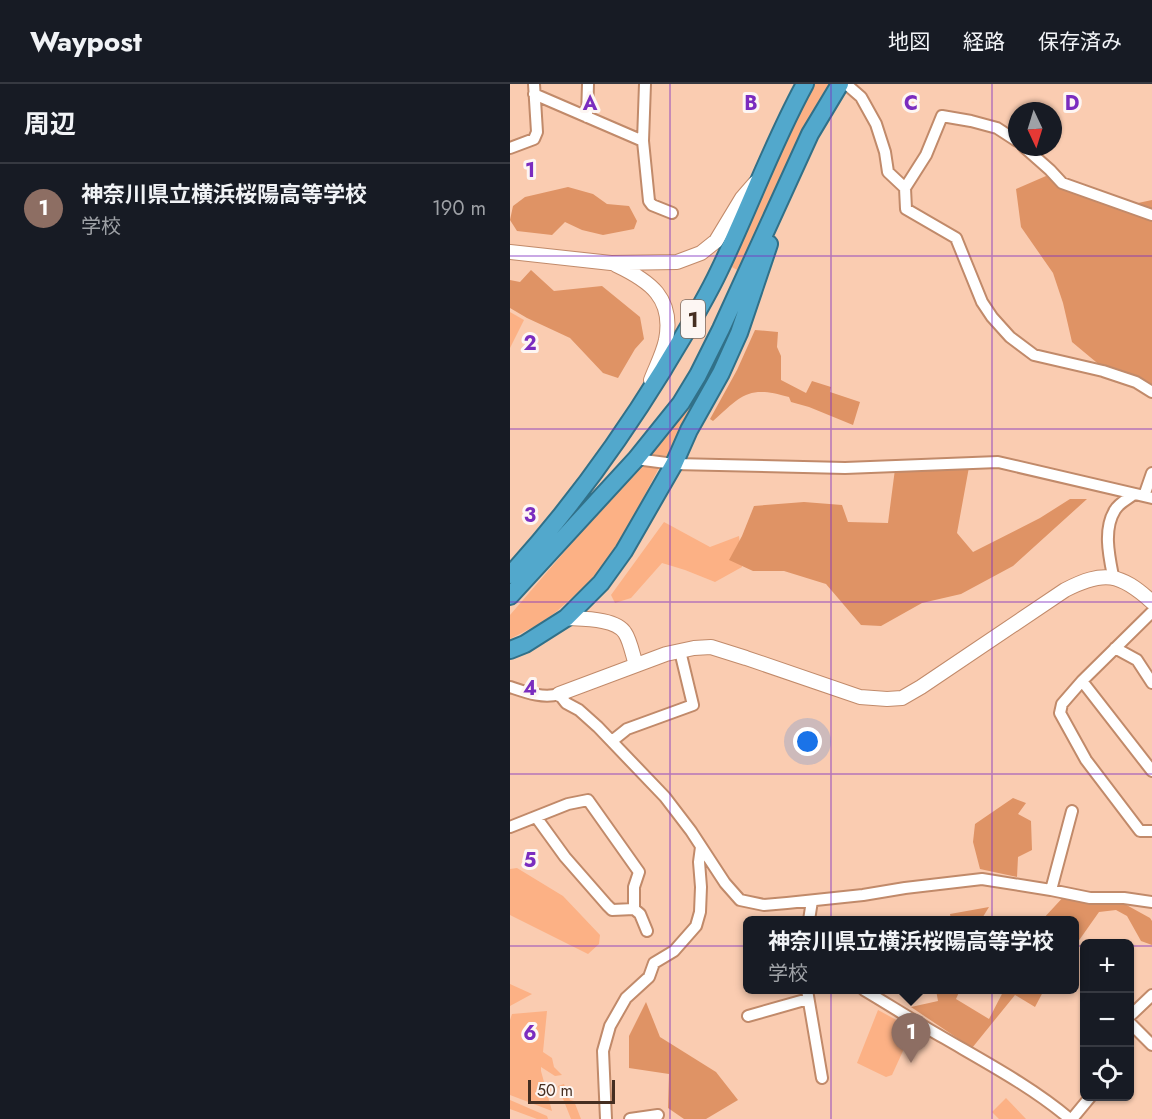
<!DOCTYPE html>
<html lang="ja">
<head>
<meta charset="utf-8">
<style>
	body { margin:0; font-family:Jost,"Noto Sans JP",sans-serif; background:#20242c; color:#f1f3f6 }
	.controls { position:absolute; right:18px; bottom:18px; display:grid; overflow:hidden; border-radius:9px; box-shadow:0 2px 4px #0004 }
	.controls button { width:54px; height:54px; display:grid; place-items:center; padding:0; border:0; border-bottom:2px solid #363941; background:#171b24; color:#f1f3f6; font:30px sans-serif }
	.compass { position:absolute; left:498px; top:18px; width:54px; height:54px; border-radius:50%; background:#171b24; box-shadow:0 2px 4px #0004; rotate:176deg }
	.scale { position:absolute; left:18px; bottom:15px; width:87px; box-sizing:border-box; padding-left:6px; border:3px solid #452e21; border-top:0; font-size:16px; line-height:21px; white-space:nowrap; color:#452e21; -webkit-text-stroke:4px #fdf6f3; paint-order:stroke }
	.you { position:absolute; left:298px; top:658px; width:21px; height:21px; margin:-15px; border:4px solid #fff; border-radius:50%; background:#1a73e8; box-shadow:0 0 0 9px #1a73e833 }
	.badge { display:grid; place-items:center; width:39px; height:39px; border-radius:50%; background:#7c3aed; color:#fff; font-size:20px; font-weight:700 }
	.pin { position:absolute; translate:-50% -50px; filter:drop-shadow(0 2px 3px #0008) }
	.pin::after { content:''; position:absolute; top:32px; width:21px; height:18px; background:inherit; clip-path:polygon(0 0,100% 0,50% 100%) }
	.popup { position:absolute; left:233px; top:832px; width:336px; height:78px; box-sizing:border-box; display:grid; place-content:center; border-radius:9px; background:#171b24; filter:drop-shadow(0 2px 4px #0005); font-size:20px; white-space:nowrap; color:#9ea1a6 }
	.popup b { font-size:22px; color:#f1f3f6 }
	.popup::after { content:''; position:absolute; left:50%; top:100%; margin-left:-12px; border:12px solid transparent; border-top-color:#171b24 }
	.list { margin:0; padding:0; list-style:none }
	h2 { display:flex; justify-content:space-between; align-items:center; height:78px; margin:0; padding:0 24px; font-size:26px }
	h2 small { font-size:20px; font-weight:400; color:#9ea1a6 }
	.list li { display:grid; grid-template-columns:39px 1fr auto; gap:18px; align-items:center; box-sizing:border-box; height:90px; padding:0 24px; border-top:2px solid #363941 }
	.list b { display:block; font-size:22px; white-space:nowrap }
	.list p { margin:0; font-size:20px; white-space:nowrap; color:#9ea1a6 }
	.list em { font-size:20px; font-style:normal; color:#9ea1a6 }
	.icon { flex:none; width:33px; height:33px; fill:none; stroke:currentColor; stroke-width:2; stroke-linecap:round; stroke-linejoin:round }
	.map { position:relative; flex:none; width:642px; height:1035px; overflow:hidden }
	header { display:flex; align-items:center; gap:36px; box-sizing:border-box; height:84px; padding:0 30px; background:#171b24; border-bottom:2px solid #363941 }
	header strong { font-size:28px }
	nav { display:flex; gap:33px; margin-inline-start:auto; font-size:21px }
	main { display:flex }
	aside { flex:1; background:#171b24 }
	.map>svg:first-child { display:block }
	.green { fill:#fcb185 }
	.forest { fill:#df9365 }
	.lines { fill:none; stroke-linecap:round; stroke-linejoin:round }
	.minor-casing { stroke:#c18a6a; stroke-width:14 }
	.tertiary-casing { stroke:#c18a6a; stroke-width:16 }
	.trunk-casing { stroke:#317088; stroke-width:20 }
	.minor { stroke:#fff; stroke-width:10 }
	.tertiary { stroke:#fff; stroke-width:14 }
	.trunk { stroke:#52a8cc; stroke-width:16 }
	.grid { fill:none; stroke:#7b2cbf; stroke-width:1.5; stroke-opacity:0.55 }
	.labels { text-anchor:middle; stroke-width:6; stroke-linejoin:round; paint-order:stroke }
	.shield { fill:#fdf6f3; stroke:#7c6a60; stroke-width:1.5 }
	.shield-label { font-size:22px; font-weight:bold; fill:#452e21 }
	.grid-label { font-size:20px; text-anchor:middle; font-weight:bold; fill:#7b2cbf; stroke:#fdf6f3; stroke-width:6; stroke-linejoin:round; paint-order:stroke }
</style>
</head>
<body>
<header>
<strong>Waypost</strong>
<nav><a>地図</a><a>経路</a><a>保存済み</a></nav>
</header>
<main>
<aside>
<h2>周辺<small></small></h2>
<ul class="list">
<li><span class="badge" style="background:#8d6e63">1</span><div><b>神奈川県立横浜桜陽高等学校</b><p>学校</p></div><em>190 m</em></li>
</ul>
</aside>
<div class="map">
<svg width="642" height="1035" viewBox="0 0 642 1035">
	<rect width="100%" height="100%" fill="#faccb1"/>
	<path class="green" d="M301,0h20l-92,187 -9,-5 4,-11z
		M0,228l14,8 -14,28z
		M198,286l5,2 -45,84 -17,-2 -1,-3z
		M131,379l20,1 -39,74 -15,24 -22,24 -29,26 -17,12 -29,15v-24z
		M154,438l46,25 29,-11 3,31 -27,15 -30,-12 -23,-7 -31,35 -16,5 -4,-8z
		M7,784l46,28 37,39 -1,9 -11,10 -78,-39v-46z
		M0,900l22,10 -22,12z
		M368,926l35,19 -21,46 -6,2 -29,-14z
		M37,927l-4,41 9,6 2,9 8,8 -7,1 -14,-9v4l11,40 -42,-16v-75l2,-6z
		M54,1000l6,16 4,1 7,18h-10l-13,-33z
		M496,1014l20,21h-27l-7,-7z
		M0,1016l37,16 1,3h-11l-27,-10z"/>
	<path class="forest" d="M536,92l39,10 39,20 28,-6v184l-1,7 -43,-19 -36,-30 -9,-39 -10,-30 -32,-46 -5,-38z
		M58,103l25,7 14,10 22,2 8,15 -3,8 -31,6 -21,-5 -17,-8 -13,13 -35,-4 -7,-11 3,-14 12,-9z
		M21,186l23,21 48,-5 38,31 4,22 -9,10 -17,29 -15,-5 -33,-35 -43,-20 -17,-10v-28l10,2z
		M245,246l23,2 -1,15 4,9v24l25,13 6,-12 19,6 -1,5 30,10 -7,23 -44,-18 -18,-5 -2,-5c-41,-12 -47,-2 -76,24l-3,-2 27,-49z
		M459,383l-12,66 16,19 67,-34 30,-19h17l-74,67 -52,28 -39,9 -41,23 -20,-1 -35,-41 -42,-13h-31l-24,-11 13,-24 12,-30 50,-4 38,3 6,17 40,1 7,-54z
		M503,714l13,5 -8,11 13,7 1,29 -14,7 -1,20 -37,-8 -7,-27 2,-18z
		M557,809l54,9 29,16 2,3v24l-11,-4 -14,-25 -11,-6 -17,2 -24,34 -1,-26h-32z
		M479,823l-8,13h-30l-1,-6z
		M426,906h24l-4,9 33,20 15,-29h40l-9,17 -20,-12 -43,53 -61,-41 27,-6z
		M136,918l14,35 56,35 22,28 -32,19h-22l-16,-11 1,-34 -40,-6v-32z"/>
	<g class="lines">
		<g class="minor-casing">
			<path id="minor" d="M336,0l15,13 15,27 9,28 3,20 17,16 1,21 50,29 26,64 10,15 18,20 24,18 69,16 33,11 16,10
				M24,10l109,47 2,-57
				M77,33l1,-33
				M133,57l6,60 3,4 20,8
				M514,63l26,23 12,13 90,32
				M0,64l24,-9 3,-7 -3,-48
				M395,104l21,-33 16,-39 29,5 26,7 20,13
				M126,375l38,5 171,4 153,-6 154,36
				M634,412l8,-23
				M603,492c-4,-20 -10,-47 2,-66 4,-7 13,-11 19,-16
				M642,528l-70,69 -20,23 -2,9 26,47 54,71h12
				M605,564l22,12 15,23
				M572,597l70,90
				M0,603c15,5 33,12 49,7l7,9 13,7 19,17 67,70 26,34 34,52 15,17 24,5 23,-2 76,-8 42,-7 77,-9 69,11 39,8h34l28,4
				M102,657l15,-12 66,-24 -13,-54
				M26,733l29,40 42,48 5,5 22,-1 6,5 7,17
				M0,743l58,-23 20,-4 51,72 -5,15v22
				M541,806l21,-79
				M299,836l3,-19
				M297,906l15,88
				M354,906c27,16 53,33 80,48 43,25 88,49 126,81
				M238,932l60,-17
				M620,932l22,-21
				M620,939l22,22
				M96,1035l-3,-68 7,-25 16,-28 23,-21 5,-14 20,-12 22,-25 4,-14 1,-25 -2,-25 2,-15
				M120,1035l28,-4
				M562,1035l19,-23"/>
		</g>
		<g class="tertiary-casing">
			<path id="tertiary" d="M0,168l101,11 66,-1 24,-9 15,-12 26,-43 13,-15
				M106,181c34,16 58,33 50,75 -3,14 -10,27 -15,40
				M56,534c16,1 50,0 59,15 5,7 8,23 11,32
				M49,610l107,-40 28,-6 17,-1 35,11 114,39 27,2 15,-1 19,-11 144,-97c39,-20 55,-17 87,12"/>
		</g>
		<g class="trunk-casing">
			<path id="trunk" d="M0,491c58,-63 108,-132 153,-205 19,-32 40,-65 56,-99 30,-62 53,-127 86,-187
				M0,512l126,-137 45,-56 17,-28 23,-46 89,-195 30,-50
				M0,566l15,-6 41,-26 35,-35 23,-32 50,-87 15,-34 32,-57 18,-40 30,-89"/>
		</g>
		<use href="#minor" class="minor"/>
		<use href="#tertiary" class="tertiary"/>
		<use href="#trunk" class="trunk"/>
	</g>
	<path class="grid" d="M160,0v1035M321,0v1035M482,0v1035M0,172h642M0,345h642M0,518h642M0,690h642M0,862h574M620,862h22"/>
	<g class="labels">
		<rect class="shield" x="171" y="216" width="24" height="38" rx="4.5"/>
		<g class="shield-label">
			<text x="183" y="243">1</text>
		</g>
	</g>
	<g class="grid-label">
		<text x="80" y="26">A</text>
		<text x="241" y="26">B</text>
		<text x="401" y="26">C</text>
		<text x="562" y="26">D</text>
		<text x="20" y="93">1</text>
		<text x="20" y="266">2</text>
		<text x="20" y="438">3</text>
		<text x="20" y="611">4</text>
		<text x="20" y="783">5</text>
		<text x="20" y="956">6</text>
	</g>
</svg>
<div class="controls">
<button>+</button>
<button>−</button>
<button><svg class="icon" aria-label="locate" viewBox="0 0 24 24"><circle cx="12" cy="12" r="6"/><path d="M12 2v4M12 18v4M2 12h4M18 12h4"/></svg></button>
</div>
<svg class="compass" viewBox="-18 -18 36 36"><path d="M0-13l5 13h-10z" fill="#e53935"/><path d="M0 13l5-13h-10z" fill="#9ea1a6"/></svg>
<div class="scale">50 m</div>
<div class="you"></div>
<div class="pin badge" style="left:401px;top:979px;background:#8d6e63">1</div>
<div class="popup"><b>神奈川県立横浜桜陽高等学校</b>学校</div>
</div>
</main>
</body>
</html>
